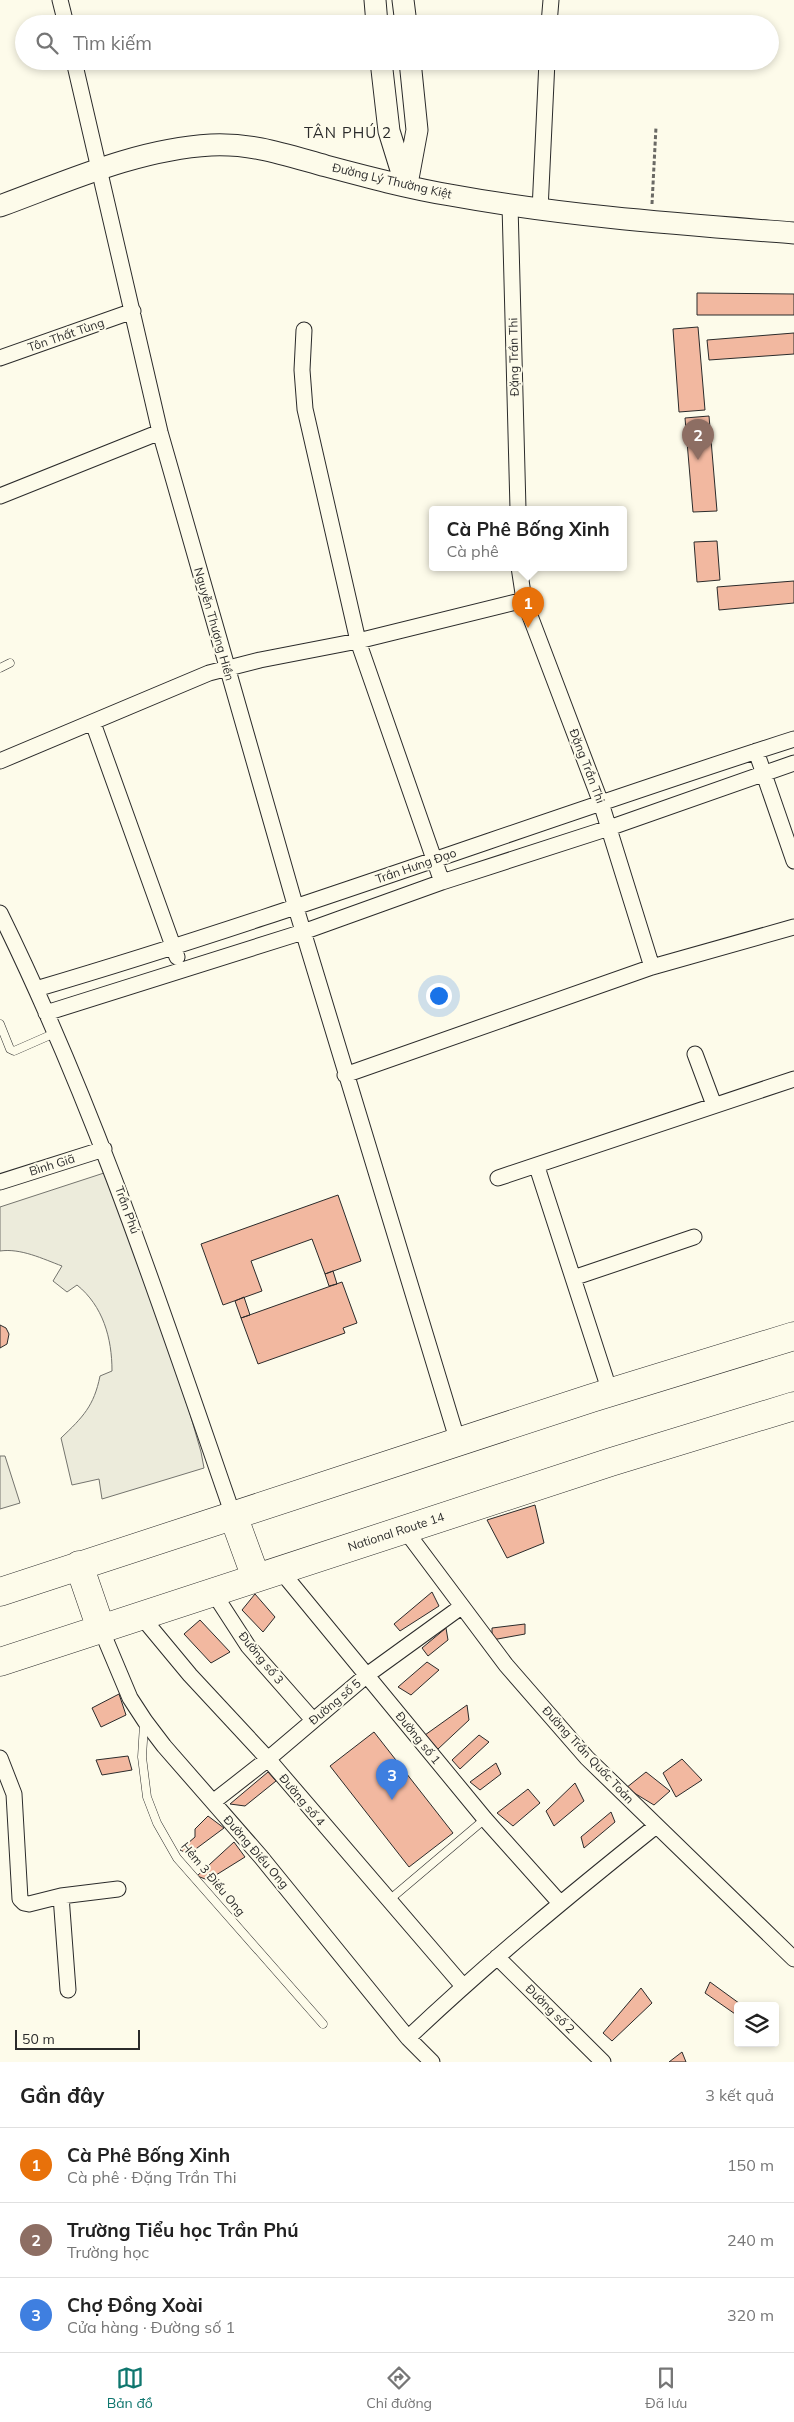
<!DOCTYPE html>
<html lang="vi">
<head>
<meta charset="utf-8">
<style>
	body { margin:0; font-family:Mulish,sans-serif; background:#f2f2f2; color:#222 }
	.controls { position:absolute; right:15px; bottom:15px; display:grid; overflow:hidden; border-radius:5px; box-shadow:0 2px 8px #0003 }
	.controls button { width:45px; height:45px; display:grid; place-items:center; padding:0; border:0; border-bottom:1px solid #e0e0e0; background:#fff; color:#222; font:25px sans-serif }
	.scale { position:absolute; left:15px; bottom:12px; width:125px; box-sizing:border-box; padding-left:5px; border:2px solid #2b2b2b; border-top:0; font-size:14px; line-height:18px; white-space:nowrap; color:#2b2b2b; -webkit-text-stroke:4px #fdfbea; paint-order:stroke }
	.you { position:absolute; left:438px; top:995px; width:18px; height:18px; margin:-12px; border:4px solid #fff; border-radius:50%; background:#1a73e8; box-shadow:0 0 0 8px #1a73e833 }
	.badge { display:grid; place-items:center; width:32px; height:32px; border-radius:50%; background:#0f766e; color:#fff; font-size:16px; font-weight:700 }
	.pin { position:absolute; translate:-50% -41px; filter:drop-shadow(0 1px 2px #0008) }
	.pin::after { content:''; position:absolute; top:26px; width:18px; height:15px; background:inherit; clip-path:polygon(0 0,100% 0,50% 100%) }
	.popup { position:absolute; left:429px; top:506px; width:198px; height:65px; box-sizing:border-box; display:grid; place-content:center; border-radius:5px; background:#fff; filter:drop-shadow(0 1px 4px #0005); font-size:16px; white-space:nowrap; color:#767676 }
	.popup b { font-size:19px; color:#222 }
	.popup::after { content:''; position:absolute; left:50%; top:100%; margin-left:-10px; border:10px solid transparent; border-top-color:#fff }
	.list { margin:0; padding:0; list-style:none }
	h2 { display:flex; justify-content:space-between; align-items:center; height:65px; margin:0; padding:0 20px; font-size:21px }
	h2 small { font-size:16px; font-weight:400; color:#767676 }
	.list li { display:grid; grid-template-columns:32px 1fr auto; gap:15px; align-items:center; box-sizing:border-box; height:75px; padding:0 20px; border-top:1px solid #e0e0e0 }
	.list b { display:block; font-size:19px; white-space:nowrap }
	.list p { margin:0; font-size:16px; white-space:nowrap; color:#767676 }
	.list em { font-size:16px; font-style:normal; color:#767676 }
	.icon { flex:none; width:28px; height:28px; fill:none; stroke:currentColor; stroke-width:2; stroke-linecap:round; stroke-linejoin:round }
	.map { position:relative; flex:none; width:794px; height:2062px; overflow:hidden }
	.search { position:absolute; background:#fff; box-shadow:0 2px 8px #0003; left:15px; right:15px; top:15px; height:55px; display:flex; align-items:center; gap:12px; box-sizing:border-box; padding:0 18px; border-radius:28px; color:#767676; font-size:19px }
	.sheet { height:290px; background:#fff }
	nav { display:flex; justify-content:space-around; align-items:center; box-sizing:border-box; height:70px; border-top:1px solid #e0e0e0; background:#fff; font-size:14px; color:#767676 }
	nav a { display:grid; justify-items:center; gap:2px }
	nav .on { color:#0f766e }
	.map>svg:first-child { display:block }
	.green { fill:#ecebdb; stroke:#74746e }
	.building { fill:#f2b8a0; stroke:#2b2b2b }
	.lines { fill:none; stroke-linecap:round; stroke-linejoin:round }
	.lane-casing { stroke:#2b2b2b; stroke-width:9 }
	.street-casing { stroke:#2b2b2b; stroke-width:17 }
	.secondary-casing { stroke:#2b2b2b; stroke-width:23 }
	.highway-casing { stroke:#2b2b2b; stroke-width:29 }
	.path { stroke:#6a6964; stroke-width:3; stroke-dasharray:4 2.5; stroke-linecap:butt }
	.lane { stroke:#fdfbea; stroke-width:8 }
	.street { stroke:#fdfbea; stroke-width:15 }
	.secondary { stroke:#fdfbea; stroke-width:21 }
	.highway { stroke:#fdfbea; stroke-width:28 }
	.labels { text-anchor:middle; stroke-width:4; stroke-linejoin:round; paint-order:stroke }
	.street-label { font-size:12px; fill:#2b2b2b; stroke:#fdfbea }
	.quarter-label { font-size:15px; letter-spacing:1px; fill:#2b2b2b; stroke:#fdfbea }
</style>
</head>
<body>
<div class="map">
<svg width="794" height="2062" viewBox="0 0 794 2062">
	<rect width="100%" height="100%" fill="#fdfbea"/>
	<path class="green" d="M107,1172l75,214 19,66 3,16 -102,31 -3,-20 -27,6 -11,-47c22,-21 33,-32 39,-62l12,-5c0,-33 -9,-65 -35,-86l-10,7 -14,-11 9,-15c-19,-7 -41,-18 -62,-15v-44z
		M0,1456h5l15,47 -20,6z"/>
	<path class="building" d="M697,293l97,1v21h-97z
		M698,327l7,83 -26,2 -6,-83z
		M794,333v21l-85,6 -2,-20z
		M709,416l8,95 -24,1 -8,-94z
		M717,541l3,39 -23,2 -3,-40z
		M794,581v22l-75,7 -2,-23z
		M338,1195l23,66 -36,13 -13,-35 -61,22 11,30 -39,14 -22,-61z
		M333,1271l4,13 -8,2 -4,-12z
		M342,1282l15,41 -14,5 2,5 -87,31 -17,-46z
		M244,1297l6,18 -9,3 -6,-17z
		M0,1325l6,3 3,6 -2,10 -7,4z
		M535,1505l9,38 -37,15 -20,-38z
		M432,1592l7,14 -39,25 -6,-7z
		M255,1594l20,23 -12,15 -21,-22z
		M200,1620l30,32 -19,11 -27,-29z
		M525,1624v10l-33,6v-12z
		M446,1628l2,12 -20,16 -6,-8z
		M427,1662l12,8 -28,25 -13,-8z
		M119,1694l7,21 -25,12 -9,-19z
		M467,1705l2,15 -31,29 -13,-14z
		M374,1732l79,101 -44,34 -79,-101z
		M479,1735l10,7 -29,27 -8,-9z
		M128,1756l4,14 -30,5 -6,-15z
		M682,1759l20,21 -26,17 -13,-24z
		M496,1763l5,11 -21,16 -10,-8z
		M268,1772l8,9 -31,25 -15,-2z
		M646,1772l24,19 -16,14 -28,-17z
		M575,1783l9,18 -30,25 -8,-15z
		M528,1789l12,14 -27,23 -16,-13z
		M611,1812l4,10 -31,26 -3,-11z
		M208,1816l16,12 -35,26 -9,-4 15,-13v-8z
		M234,1842l11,15 -37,23 -11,-4z
		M710,1982l33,24h-5v10l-33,-23z
		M641,1988l11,15 -40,38 -9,-8z
		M682,2052l4,10h-17z"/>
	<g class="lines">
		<g class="lane-casing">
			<path id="lane" d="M0,668l10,-5
				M0,1024l10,25 4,2 41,-18
				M144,1724l-2,33 5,40 10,26 20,35 146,166
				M388,1901l97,-82"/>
		</g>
		<g class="street-casing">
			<path id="street" d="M60,0l6,24
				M549,24l2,-24
				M74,61l86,371 136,476 162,534
				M510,205l8,304
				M540,210l7,-149
				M304,330l-2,40 3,39 53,232 84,241
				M0,358l133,-47
				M0,496l160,-64
				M519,567l5,33 77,203 51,164
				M93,723l84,234
				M756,751l38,110
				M0,761l209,-88 51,-13 98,-19 166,-41
				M0,913c96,195 162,397 233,602
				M36,989c255,-75 505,-169 758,-250
				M46,1013l257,-81 139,-50 167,-54 185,-65
				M695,1054l19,51
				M345,1075l307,-108 142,-40
				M537,1167l73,225
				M498,1178l296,-99
				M0,1182l104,-33
				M573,1278l121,-41
				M405,1530l101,135 81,93 207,201
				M280,1570l205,249 75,84
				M213,1592l35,54 65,74
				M141,1616l49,59 78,84 195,227
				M101,1629l29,69 15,23 19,25 97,111 147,181 24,24
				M0,1758l14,36 6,105 4,4 5,1 32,-8 57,-7
				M213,1802l55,-43 99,-84 94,-68
				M61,1896l7,94
				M497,1957l106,105
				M408,2038c79,-75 163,-144 248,-212"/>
		</g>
		<g class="secondary-casing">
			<path id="secondary" d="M375,0l2,24
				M403,0l3,24
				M381,61l8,70 17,55
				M407,184l10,-54 -7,-69
				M0,206c68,-25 138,-57 211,-61 42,-2 75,10 115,21 41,11 82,22 124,29 114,21 229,29 344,38"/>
		</g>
		<g class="highway-casing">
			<path id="highway" d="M233,1515l23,63
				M79,1565l22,64
				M0,1592l592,-194 202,-62
				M0,1662l611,-200 183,-56"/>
		</g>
		<path class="path" d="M652,204l4,-77"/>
		<use href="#lane" class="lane"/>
		<use href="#street" class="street"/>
		<use href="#secondary" class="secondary"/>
		<use href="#highway" class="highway"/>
	</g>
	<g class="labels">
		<g class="street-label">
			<text transform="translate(392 181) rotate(13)" y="4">Đường Lý Thường Kiệt</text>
			<text transform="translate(66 335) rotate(-19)" y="4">Tôn Thất Tùng</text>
			<text transform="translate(514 357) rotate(-91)" y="4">Đặng Trần Thi</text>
			<text transform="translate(214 624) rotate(74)" y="4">Nguyễn Thượng Hiền</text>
			<text transform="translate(587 766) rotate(69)" y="4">Đặng Trần Thi</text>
			<text transform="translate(416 866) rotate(-19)" y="4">Trần Hưng Đạo</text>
			<text transform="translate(52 1165) rotate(-17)" y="4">Bình Giã</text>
			<text transform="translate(127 1210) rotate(70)" y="4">Trần Phú</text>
			<text transform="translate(396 1532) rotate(-18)" y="4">National Route 14</text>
			<text transform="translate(261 1658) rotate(51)" y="4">Đường số 3</text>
			<text transform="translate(335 1702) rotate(-40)" y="4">Đường số 5</text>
			<text transform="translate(418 1738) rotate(51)" y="4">Đường số 1</text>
			<text transform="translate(588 1755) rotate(47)" y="4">Đường Trần Quốc Toản</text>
			<text transform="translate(302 1800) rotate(50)" y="4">Đường số 4</text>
			<text transform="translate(256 1852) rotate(49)" y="4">Đường Điểu Ong</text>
			<text transform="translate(213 1879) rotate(50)" y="4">Hẻm 3 Điểu Ong</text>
			<text transform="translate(550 2009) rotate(45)" y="4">Đường số 2</text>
		</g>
		<g class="quarter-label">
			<text x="348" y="138">TÂN PHÚ 2</text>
		</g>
	</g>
</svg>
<div class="controls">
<button><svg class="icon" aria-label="layers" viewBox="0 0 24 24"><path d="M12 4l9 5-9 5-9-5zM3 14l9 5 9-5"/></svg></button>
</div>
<div class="scale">50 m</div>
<div class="you"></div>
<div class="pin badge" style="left:528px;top:628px;background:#e8710a">1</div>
<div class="popup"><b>Cà Phê Bống Xinh</b>Cà phê</div>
<div class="pin badge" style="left:698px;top:460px;background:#8d6e63">2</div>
<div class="pin badge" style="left:392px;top:1800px;background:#3f7fe0">3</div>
<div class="search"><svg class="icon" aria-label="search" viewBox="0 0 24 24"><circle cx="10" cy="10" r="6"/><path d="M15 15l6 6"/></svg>Tìm kiếm</div>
</div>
<section class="sheet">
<h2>Gần đây<small>3 kết quả</small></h2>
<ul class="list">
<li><span class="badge" style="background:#e8710a">1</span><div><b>Cà Phê Bống Xinh</b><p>Cà phê · Đặng Trần Thi</p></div><em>150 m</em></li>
<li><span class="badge" style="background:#8d6e63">2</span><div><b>Trường Tiểu học Trần Phú</b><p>Trường học</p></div><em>240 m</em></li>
<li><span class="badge" style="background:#3f7fe0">3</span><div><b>Chợ Đồng Xoài</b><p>Cửa hàng · Đường số 1</p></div><em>320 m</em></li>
</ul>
</section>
<nav>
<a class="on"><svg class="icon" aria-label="map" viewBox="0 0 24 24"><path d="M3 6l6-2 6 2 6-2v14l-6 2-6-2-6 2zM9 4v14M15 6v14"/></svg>Bản đồ</a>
<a><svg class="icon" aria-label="directions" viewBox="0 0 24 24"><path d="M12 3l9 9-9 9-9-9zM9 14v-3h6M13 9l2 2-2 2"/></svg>Chỉ đường</a>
<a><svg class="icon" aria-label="saved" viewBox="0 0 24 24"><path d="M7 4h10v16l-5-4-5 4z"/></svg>Đã lưu</a>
</nav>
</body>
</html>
